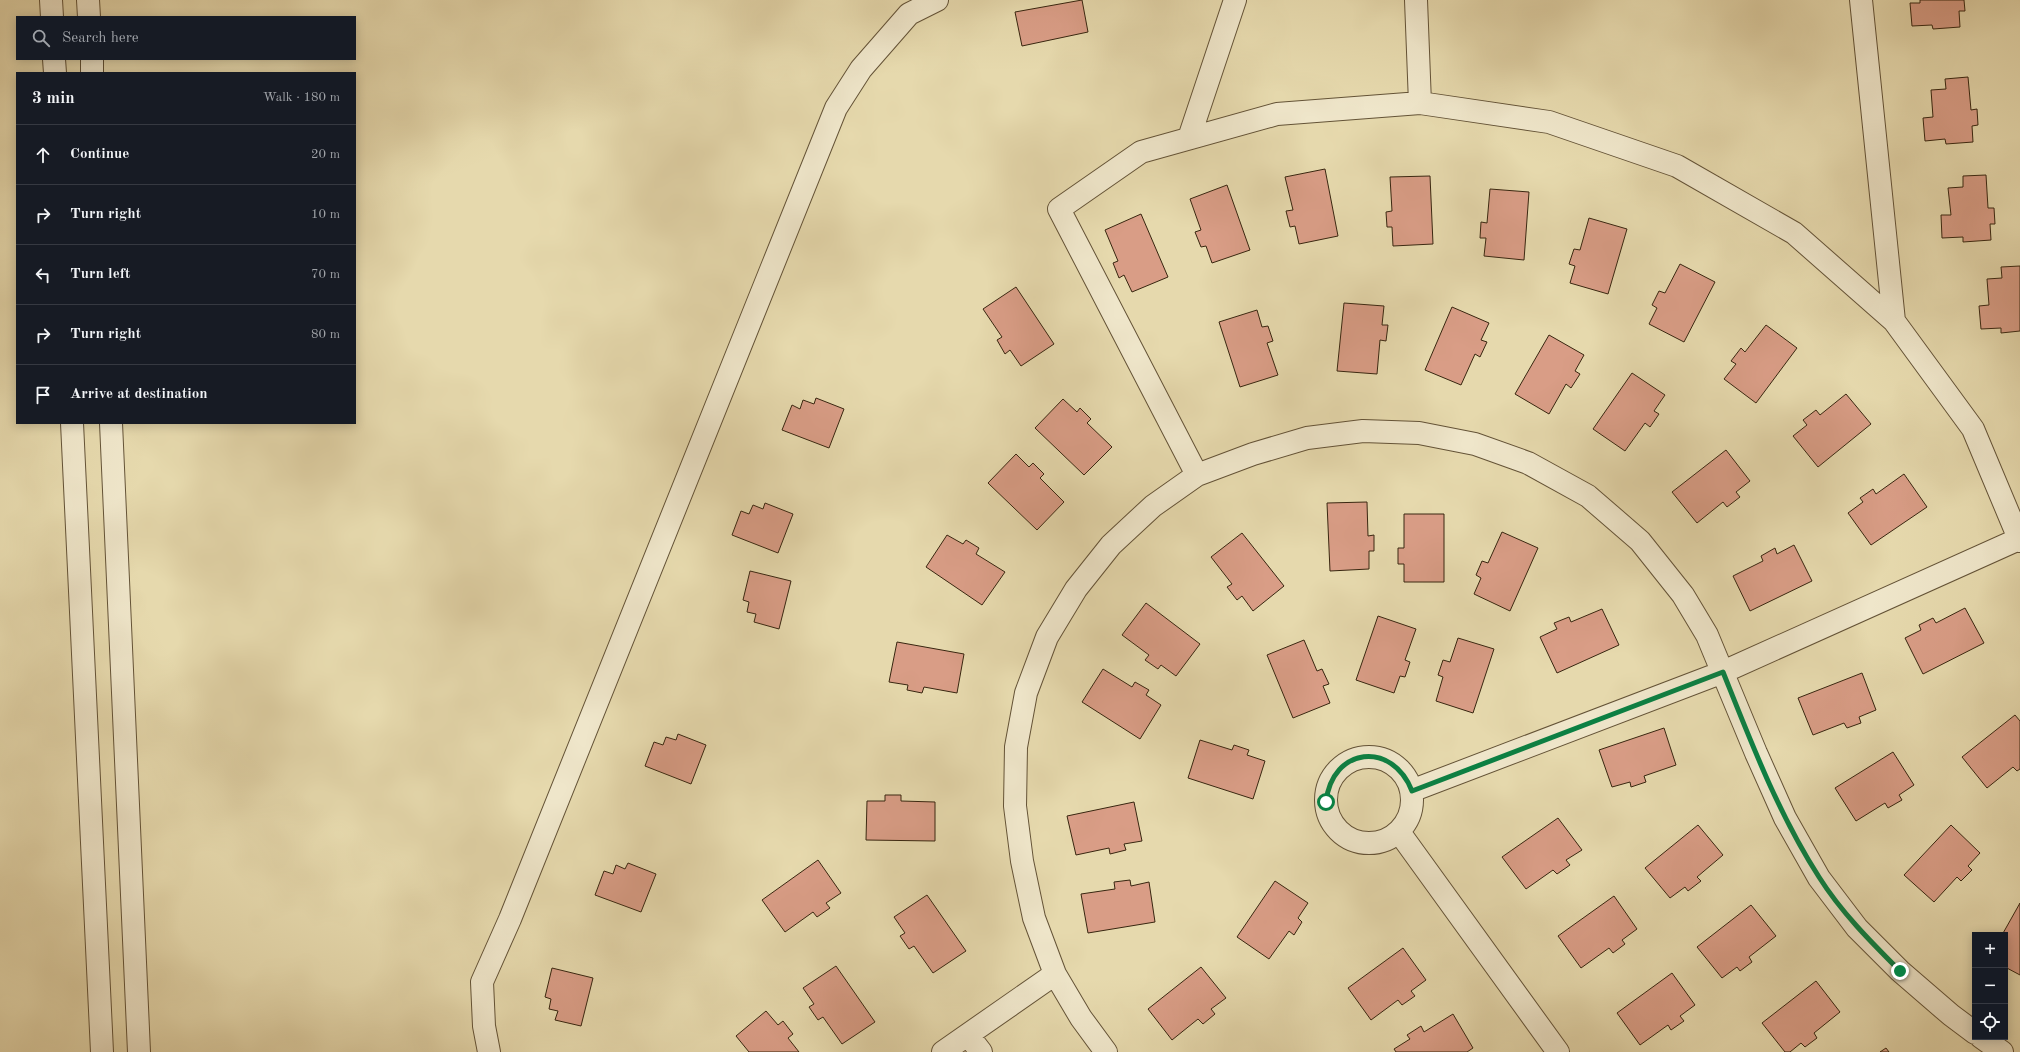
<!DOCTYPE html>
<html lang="en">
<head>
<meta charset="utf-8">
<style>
	body { margin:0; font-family:"Old Standard TT",serif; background:#242831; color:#f1f3f6 }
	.controls { position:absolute; right:12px; bottom:12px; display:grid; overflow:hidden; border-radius:0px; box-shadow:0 2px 10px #0003 }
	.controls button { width:36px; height:36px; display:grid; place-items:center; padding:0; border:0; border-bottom:1px solid #363941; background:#171b24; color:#f1f3f6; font:20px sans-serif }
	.stop { position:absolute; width:12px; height:12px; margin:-9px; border:3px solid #0b8043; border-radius:50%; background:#fff }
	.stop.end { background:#0b8043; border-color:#fff; box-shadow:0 1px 4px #0008 }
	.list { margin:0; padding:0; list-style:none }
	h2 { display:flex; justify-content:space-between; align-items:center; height:52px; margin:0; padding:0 16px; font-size:17px }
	h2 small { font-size:13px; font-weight:400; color:#9ea1a6 }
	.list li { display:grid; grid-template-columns:26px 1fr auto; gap:12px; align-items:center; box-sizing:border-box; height:60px; padding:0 16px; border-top:1px solid #363941 }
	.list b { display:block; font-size:15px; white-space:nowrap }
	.list em { font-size:13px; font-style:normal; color:#9ea1a6 }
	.icon { flex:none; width:22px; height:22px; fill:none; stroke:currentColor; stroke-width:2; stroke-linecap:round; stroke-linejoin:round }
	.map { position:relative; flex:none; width:2020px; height:1052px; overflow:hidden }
	.search { position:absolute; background:#171b24; box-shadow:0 2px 10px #0003; left:16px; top:16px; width:340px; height:44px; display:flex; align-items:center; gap:10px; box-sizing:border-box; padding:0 14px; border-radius:0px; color:#9ea1a6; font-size:15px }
	.panel { position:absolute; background:#171b24; box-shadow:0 2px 10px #0003; left:16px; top:72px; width:340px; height:352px; border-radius:0px }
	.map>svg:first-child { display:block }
	.building { fill:#d99d86; stroke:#382610 }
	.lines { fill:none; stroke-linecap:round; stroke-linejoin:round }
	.minor-casing { stroke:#645337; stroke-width:24 }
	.minor { stroke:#efe6ca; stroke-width:22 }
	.route { stroke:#0b8043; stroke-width:5 }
</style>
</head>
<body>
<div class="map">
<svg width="2020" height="1052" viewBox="0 0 2020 1052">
	<rect width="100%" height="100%" fill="#e6d9ad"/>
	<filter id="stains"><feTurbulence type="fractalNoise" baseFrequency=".005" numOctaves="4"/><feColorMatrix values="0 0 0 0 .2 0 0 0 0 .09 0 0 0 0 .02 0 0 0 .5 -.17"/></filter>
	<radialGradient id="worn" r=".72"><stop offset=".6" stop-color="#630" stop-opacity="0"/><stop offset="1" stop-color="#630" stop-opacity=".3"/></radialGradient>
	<path class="building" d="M1082,0l6,32 -66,14 -7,-34z
		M1920,0h44l1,11h-6l1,16 -27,2 -1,-4 -20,1 -2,-23h10z
		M1968,77l3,33 6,-1 1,16 -6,1 1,16 -27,2 -1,-5 -20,2 -2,-23 10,-1 -2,-27 15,-1 -1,-10z
		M1325,169l13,67 -39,8 -4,-18 -5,1 -4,-16 7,-1 -8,-33z
		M1986,175l2,33h6l1,16h-5l1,16 -28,2v-5l-21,1 -1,-23h10l-3,-27 15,-1v-11z
		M1430,176l3,68 -40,2 -1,-19h-5l-1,-15 6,-1 -2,-34z
		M1227,185l23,65 -38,13 -6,-17 -5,1 -6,-15 6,-2 -11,-31z
		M1490,189l39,3 -5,68 -40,-4 2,-18h-6l1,-16 6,1z
		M1141,214l27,63 -36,15 -8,-17 -5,3 -6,-15 5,-2 -13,-31z
		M1589,218l38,11 -19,65 -38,-11 5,-17 -6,-2 5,-15 6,1z
		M1680,264l35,18 -31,60 -35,-18 8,-16 -5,-3 7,-14 6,2z
		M2020,266v65l-19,2v-5l-20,1 -2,-23 10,-1 -2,-26 15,-1 -1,-11z
		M1016,287l38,57 -33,22 -11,-16 -5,4 -8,-14 5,-3 -19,-28z
		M1344,303l40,3 -2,19h6l-2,16 -6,-1 -3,34 -40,-3z
		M1452,307l37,16 -8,17 6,2 -7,15 -5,-3 -14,31 -36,-15z
		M1257,310l5,17 6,-1 5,15 -6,2 11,32 -38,12 -21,-65z
		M1766,325l31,23 -41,55 -32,-24 12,-15 -5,-3 10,-13 4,4z
		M1549,335l35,20 -9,16 5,3 -9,14 -5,-4 -17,30 -34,-20z
		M1632,373l33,22 -11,16 5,3 -9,13 -5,-4 -20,28 -32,-22z
		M1846,394l25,30 -53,43 -25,-31 14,-11 -4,-5 13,-10 4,5z
		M816,398l28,11 -15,39 -47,-18 10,-25 8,4 3,-9 11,4z
		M1063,399l14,13 3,-4 11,11 -4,4 25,24 -28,28 -49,-47z
		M1726,450l24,31 -14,11 4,5 -13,10 -4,-5 -26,21 -25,-31z
		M1016,454l13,13 4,-4 11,11 -4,4 24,24 -27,28 -49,-47z
		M1904,474l23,33 -56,38 -23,-32 15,-11 -3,-4 13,-9 3,5z
		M1367,502l1,34 6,-1v16h-5v18l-39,2 -3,-68z
		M765,503l28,11 -15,39 -46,-18 9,-24 8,3 4,-9 10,4z
		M1404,514h40v68h-40v-18h-6v-16h6z
		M1502,532l36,16 -28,63 -36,-17 7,-16 -5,-3 6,-14 6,2z
		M1242,533l42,53 -31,25 -11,-15 -5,4 -10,-13 5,-3 -21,-27z
		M947,535l16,9 3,-4 13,8 -3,6 29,18 -23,33 -56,-38z
		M1794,545l18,36 -62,30 -17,-35 30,-15 -2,-5 14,-8 2,6z
		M750,571l41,10 -12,48 -25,-7 2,-8 -9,-2 2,-10 -6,-2z
		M1146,603l54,41 -24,32 -15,-11 -3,4 -13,-9 4,-5 -27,-20z
		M1965,608l19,35 -61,31 -18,-36 16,-8 -2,-5 14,-7 3,5z
		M1602,609l17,36 -62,28 -17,-36 17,-8 -3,-6 15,-6 2,5z
		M1378,616l38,13 -11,31 5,2 -5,15 -5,-1 -6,17 -38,-13z
		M1458,638l36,11 -21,64 -37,-12 7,-24 -5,-2 5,-15 7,2z
		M1304,640l13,31 5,-2 7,15 -6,2 7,17 -37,15 -26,-63z
		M897,642l67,12 -7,39 -33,-6 -2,6 -15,-3 1,-5 -19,-3z
		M1103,669l29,18 3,-5 14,8 -3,5 15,10 -21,34 -58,-37z
		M1862,673l14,37 -17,7 2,6 -14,5 -3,-5 -31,12 -15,-37z
		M2015,715l5,6v48l-3,2 -4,-4 -26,21 -25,-31z
		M1664,728l12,37 -32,11 2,6 -15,5 -1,-5 -18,5 -13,-37z
		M678,734l28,11 -15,39 -46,-18 9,-24 9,3 3,-8 10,3z
		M1200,740l32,10 2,-5 15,5 -2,5 18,6 -12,38 -65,-21z
		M1893,752l21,33 -15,10 3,5 -14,8 -3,-5 -29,18 -21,-33z
		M885,795h16v6l34,1v39l-69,-1 1,-39h18z
		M1134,802l8,39 -18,3 2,6 -16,4 -1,-6 -33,7 -9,-39z
		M1558,818l24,32 -16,10 4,5 -13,9 -4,-4 -27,19 -24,-32z
		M1698,825l25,30 -26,22 4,4 -13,10 -3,-4 -15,11 -25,-30z
		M1951,825l29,28 -12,13 4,4 -11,11 -4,-4 -23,25 -30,-27z
		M818,860l23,33 -15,10 4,5 -13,9 -4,-5 -28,20 -23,-32z
		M628,863l28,11 -15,38 -46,-17 9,-24 9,3 3,-9 9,4z
		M1130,880l1,6 18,-4 6,40 -67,11 -7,-39 34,-5 -1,-7z
		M1275,881l33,22 -10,15 4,4 -8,13 -5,-4 -20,28 -32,-22z
		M927,895l39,56 -33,22 -19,-27 -5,3 -9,-13 5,-3 -11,-16z
		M1614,896l23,33 -15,11 3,4 -12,9 -4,-5 -28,20 -23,-32z
		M2020,903v72l-15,-8v-32h-3z
		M1751,905l25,31 -27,21 3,5 -12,9 -3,-4 -15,11 -25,-31z
		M1403,948l23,32 -15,11 4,5 -13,9 -4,-5 -27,20 -23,-32z
		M836,966l39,56 -33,22 -19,-27 -5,3 -9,-13 5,-3 -11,-16z
		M1201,967l25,31 -15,11 4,5 -12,10 -5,-5 -26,21 -24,-31z
		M552,968l41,10 -12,48 -26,-6 3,-9 -9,-2 2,-10 -6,-2z
		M1672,973l23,32 -15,11 4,5 -13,9 -3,-5 -28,20 -23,-32z
		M1816,981l24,31 -26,21 3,5 -12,9 -4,-4 -11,9h-5l-23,-29z
		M766,1011l12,14 5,-4 10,13 -5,4 11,14h-50l-13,-16z
		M1453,1014l20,34 -6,4h-71l-2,-3 16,-10 -3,-4 14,-9 3,6z
		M1886,1048l3,4h-9z"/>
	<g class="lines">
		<g class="minor-casing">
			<path id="minor" d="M51,0l1,17
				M88,0l1,17
				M1416,0l4,103
				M1861,0l33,321
				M54,59l1,14
				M92,59v14
				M1189,138l46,-138
				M72,423l30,629
				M111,423l28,629
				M1197,475l-138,-266 82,-57 136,-38 143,-11 129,19 128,44 117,67 100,88 79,108 47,112
				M1326 800a43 43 0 1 1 86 0a43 43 0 1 1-86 0Z
				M1411,791l312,-119 296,-133
				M1399,832l159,220
				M968,1035l13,17
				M1981,1037l21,15
				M489,1052l-5,-26 -2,-44 28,-63 326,-811 25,-39 48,-55 28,-14
				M943,1052l112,-78
				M1106,1052l-25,-34 -26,-44 -21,-56 -12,-57 -7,-55 1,-59 10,-54 21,-56 29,-48 35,-44 42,-39 44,-31 56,-21 54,-16 56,-7 56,2 56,11 53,19 60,33 52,45 43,54 24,40 49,118 29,65 34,60 38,50 43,43 51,44 24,18"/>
		</g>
		<use href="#minor" class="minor"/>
	</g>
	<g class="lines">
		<path class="route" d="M1326,802c6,-55 66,-62 86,-11l311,-119c28,70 55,141 96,205 22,35 52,65 81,94"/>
	</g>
	<rect width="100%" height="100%" filter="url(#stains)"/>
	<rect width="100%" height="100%" fill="url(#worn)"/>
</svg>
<div class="controls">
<button>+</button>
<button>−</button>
<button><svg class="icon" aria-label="locate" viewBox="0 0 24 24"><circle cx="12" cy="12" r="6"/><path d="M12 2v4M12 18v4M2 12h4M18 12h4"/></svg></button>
</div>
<div class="stop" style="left:1326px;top:802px"></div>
<div class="stop end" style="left:1900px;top:971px"></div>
<div class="search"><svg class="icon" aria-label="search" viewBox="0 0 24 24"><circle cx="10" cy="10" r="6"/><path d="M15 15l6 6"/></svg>Search here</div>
<section class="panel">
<h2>3 min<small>Walk · 180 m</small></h2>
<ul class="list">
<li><svg class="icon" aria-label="ahead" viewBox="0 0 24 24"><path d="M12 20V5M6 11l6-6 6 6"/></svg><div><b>Continue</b></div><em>20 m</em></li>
<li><svg class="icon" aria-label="right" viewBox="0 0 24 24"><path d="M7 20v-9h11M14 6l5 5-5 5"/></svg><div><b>Turn right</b></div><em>10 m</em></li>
<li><svg class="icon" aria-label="left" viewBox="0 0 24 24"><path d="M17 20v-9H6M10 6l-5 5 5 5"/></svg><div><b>Turn left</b></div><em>70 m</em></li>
<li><svg class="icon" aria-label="right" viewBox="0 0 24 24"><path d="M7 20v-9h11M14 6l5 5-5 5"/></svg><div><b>Turn right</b></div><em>80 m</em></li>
<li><svg class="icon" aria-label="arrive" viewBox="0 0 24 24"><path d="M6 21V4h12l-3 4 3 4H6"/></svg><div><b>Arrive at destination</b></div></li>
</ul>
</section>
</div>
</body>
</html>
